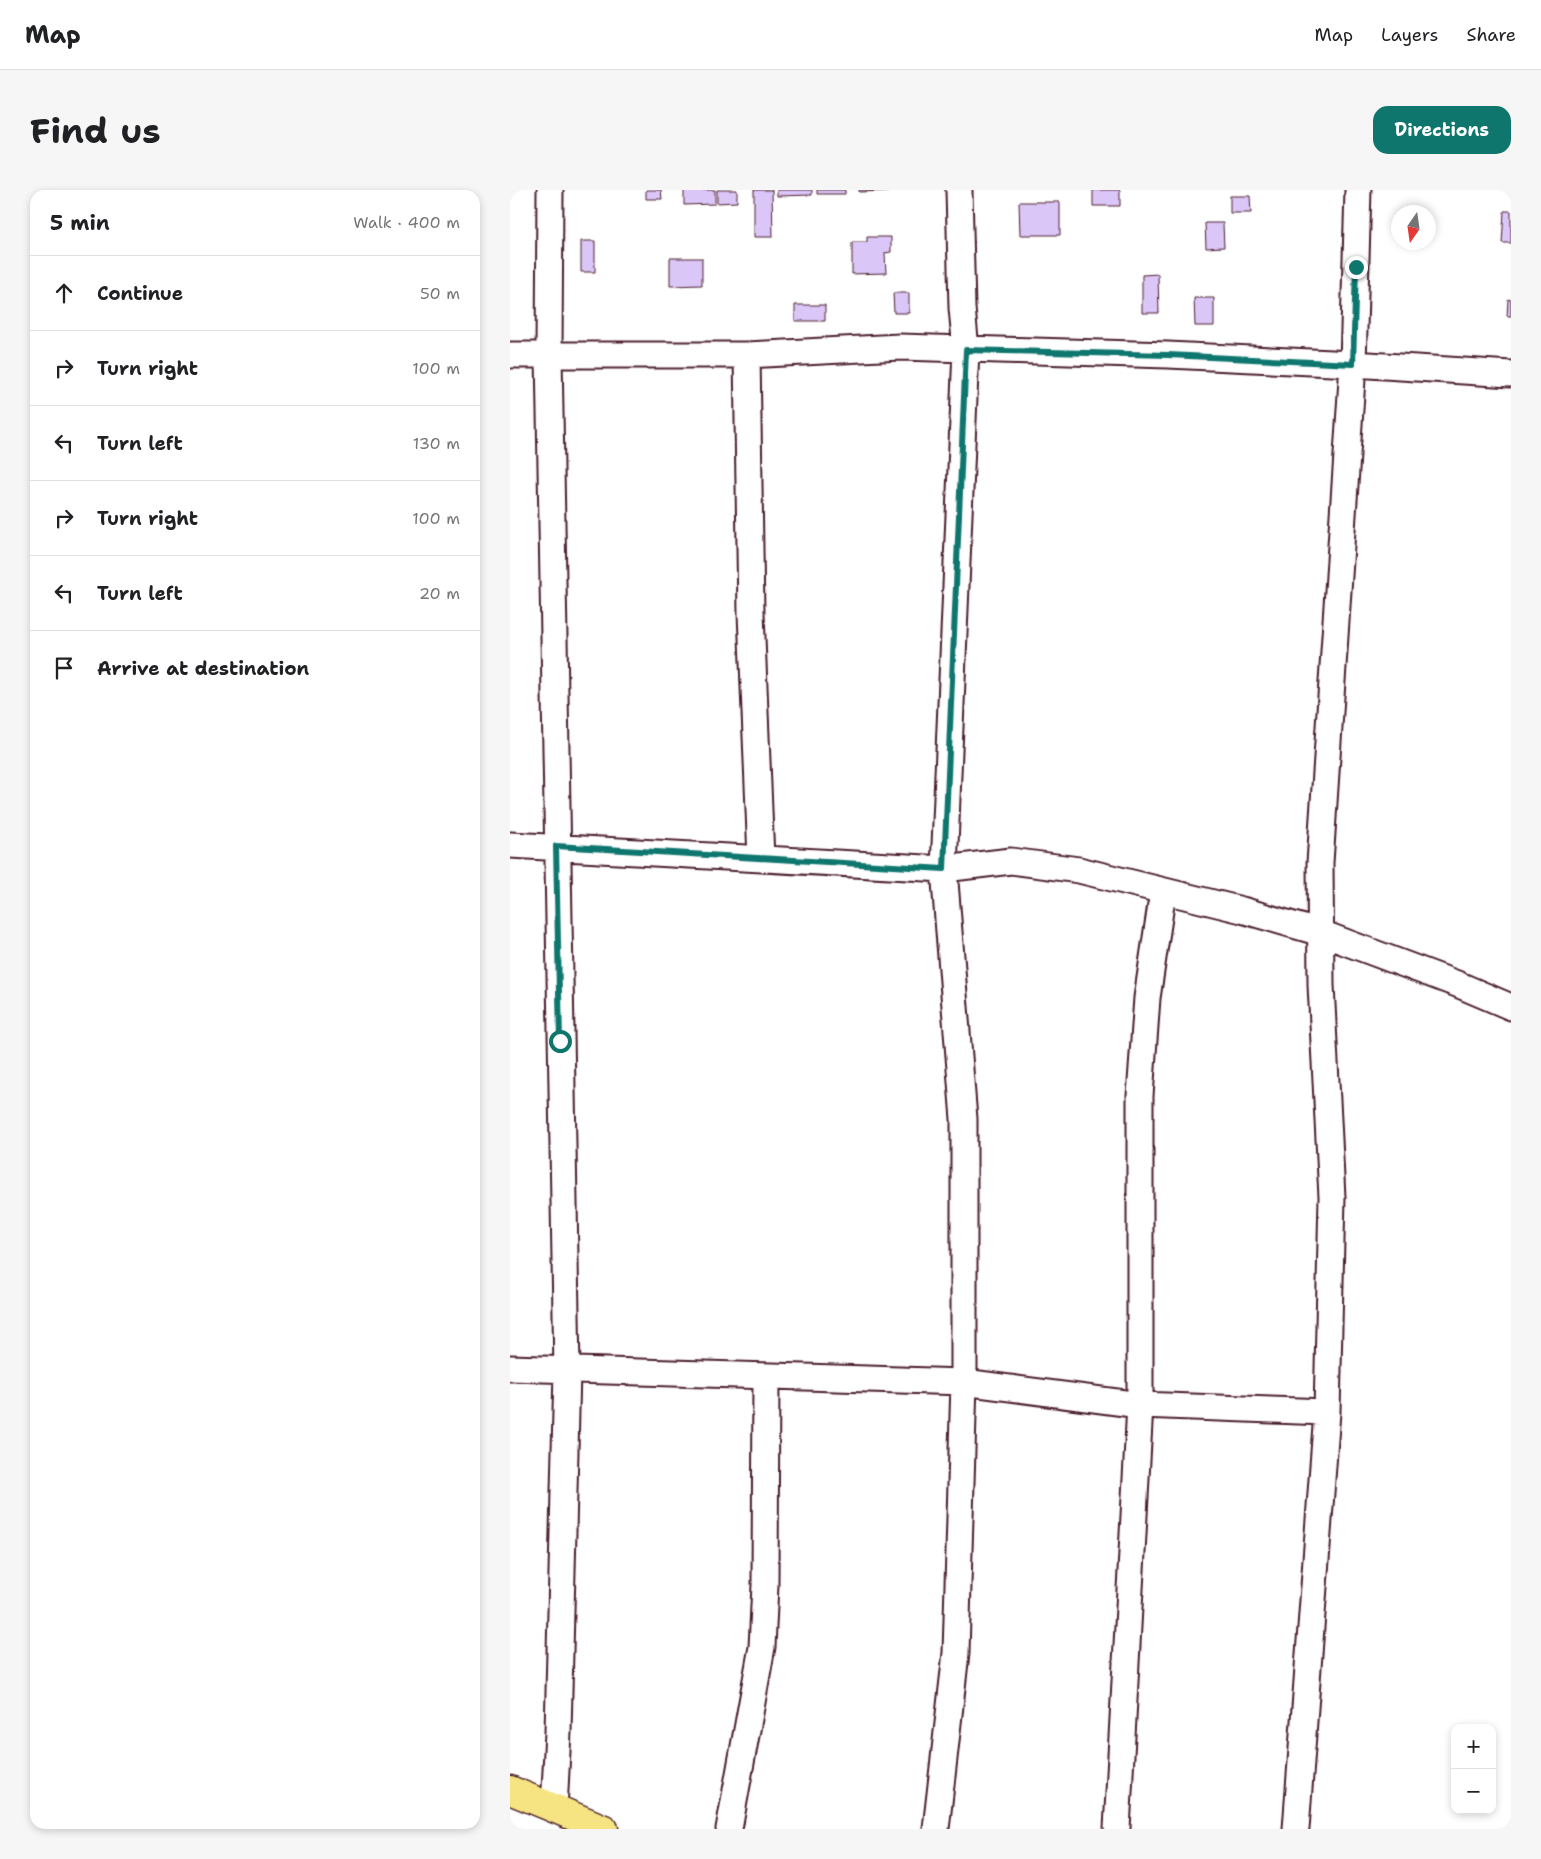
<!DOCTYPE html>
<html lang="en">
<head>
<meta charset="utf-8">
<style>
	body { margin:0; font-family:"Shantell Sans",sans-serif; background:#f6f6f6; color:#202124 }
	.controls { position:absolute; right:15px; bottom:15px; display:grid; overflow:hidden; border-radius:10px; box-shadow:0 2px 8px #0003 }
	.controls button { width:45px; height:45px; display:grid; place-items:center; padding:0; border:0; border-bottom:1px solid #e0e0e0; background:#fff; color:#202124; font:25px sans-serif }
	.compass { position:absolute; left:881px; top:15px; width:45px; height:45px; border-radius:50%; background:#fff; box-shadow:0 2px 8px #0003; rotate:193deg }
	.stop { position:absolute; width:15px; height:15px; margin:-11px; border:4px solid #0f766e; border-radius:50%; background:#fff }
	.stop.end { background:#0f766e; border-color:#fff; box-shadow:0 1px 5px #0008 }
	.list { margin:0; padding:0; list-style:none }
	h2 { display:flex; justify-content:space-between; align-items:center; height:65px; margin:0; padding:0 20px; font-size:21px }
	h2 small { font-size:16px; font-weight:400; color:#757577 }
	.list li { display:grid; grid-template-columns:32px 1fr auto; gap:15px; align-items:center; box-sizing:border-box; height:75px; padding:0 20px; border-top:1px solid #e0e0e0 }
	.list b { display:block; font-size:19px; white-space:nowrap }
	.list em { font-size:16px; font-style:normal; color:#757577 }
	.icon { flex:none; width:28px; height:28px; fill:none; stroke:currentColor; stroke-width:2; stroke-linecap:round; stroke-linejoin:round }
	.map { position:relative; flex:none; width:1001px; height:1639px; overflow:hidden; border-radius:15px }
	header { display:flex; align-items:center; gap:30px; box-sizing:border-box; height:70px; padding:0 25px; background:#fff; border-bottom:1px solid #e0e0e0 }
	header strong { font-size:24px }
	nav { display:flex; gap:28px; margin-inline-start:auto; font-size:18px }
	.intro { display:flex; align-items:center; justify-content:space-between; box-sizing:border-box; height:120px; padding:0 30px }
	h1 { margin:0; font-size:35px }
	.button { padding:12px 22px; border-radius:15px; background:#0f766e; color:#fff; font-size:18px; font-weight:700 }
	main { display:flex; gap:30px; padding:0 30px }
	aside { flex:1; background:#fff; border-radius:15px; box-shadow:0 2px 8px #0003 }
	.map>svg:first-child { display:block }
	.building { fill:#dac6f7; stroke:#4a1f2b }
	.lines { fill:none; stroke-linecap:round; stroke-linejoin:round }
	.street-casing { stroke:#4a1f2b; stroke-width:29 }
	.primary-casing { stroke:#4a1f2b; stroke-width:31 }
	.street { stroke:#fff; stroke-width:25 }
	.primary { stroke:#f6e381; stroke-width:28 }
	.route { stroke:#0f766e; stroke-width:6 }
</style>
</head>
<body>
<header>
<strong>Map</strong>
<nav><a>Map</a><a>Layers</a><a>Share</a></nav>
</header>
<div class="intro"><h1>Find us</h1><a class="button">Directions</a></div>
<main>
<aside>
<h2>5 min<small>Walk · 400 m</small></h2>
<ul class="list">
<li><svg class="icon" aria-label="ahead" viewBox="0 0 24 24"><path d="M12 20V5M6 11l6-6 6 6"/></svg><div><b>Continue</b></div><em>50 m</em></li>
<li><svg class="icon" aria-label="right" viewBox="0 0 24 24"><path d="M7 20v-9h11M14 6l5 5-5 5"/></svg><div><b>Turn right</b></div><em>100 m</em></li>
<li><svg class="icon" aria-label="left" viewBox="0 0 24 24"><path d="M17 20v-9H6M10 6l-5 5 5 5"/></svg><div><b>Turn left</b></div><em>130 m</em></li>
<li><svg class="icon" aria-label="right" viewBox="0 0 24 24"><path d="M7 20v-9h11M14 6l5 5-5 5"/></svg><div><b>Turn right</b></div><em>100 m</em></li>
<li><svg class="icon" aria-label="left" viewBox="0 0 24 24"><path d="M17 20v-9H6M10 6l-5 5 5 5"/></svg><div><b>Turn left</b></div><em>20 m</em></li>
<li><svg class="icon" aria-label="arrive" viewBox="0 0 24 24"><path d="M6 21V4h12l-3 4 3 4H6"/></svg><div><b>Arrive at destination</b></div></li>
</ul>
</aside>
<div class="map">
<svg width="1001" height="1639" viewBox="0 0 1001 1639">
	<rect width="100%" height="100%" fill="#fff"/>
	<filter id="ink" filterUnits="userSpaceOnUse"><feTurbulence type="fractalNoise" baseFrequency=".02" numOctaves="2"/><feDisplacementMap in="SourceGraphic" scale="10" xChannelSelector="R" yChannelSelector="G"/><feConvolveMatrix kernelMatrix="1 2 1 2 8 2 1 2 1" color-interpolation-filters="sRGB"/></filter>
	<g filter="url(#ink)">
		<path class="building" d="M136,0h15l1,9h-16z
			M174,0h31v14l-31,1z
			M207,0h20v12l-20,1z
			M244,0h18l1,47h-19z
			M267,0h35v5l-35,1z
			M307,0h28v4h-28z
			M349,0h31v1l-31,1z
			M583,0h27v16h-27z
			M720,6h20l1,17h-21z
			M509,12h41v33h-40z
			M994,21h7v32h-9z
			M695,33h18l1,24 -18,1z
			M357,47h24v15l-6,1 1,20 -34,1v-32h15z
			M71,51h14v31h-14z
			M160,68h32v27l-32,1z
			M648,84l1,39h-17v-38z
			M383,103h16v20h-15z
			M684,108h20v28h-19z
			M998,109l3,1v16h-4z
			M285,115h30v16h-30z"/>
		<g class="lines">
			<g class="street-casing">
				<path id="street" d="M40,0l-1,165 18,1016 -9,361 -4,77
					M0,165h237l153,-8 268,8 185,9 158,10
					M237,165l4,258 10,246
					M0,655l434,24 67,-8 68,9 163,40 79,23 136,51 54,23
					M0,1178l454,14 176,23 187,7
					M219,1639l33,-182 3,-62 1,-209
					M426,1639l20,-176 8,-271v-263l-20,-250 22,-519 -4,-42 -3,-118
					M607,1639l23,-424v-309l7,-98 16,-107
					M786,1639l31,-417 5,-215 -11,-212 -1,-122 33,-499 5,-174"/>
			</g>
			<g class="primary-casing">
				<path id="primary" d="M0,1600l94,39"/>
			</g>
			<use href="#street" class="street"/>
			<use href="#primary" class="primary"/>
		</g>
	</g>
	<g class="lines" filter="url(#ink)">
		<path class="route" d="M50,851l-4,-195 388,23 22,-519 202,5 185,9 3,-97"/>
	</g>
</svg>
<div class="controls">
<button>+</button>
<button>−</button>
</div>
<svg class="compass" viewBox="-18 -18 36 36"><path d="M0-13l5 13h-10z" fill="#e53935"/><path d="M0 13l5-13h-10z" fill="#757577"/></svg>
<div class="stop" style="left:50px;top:851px"></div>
<div class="stop end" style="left:846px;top:77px"></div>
</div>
</main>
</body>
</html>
